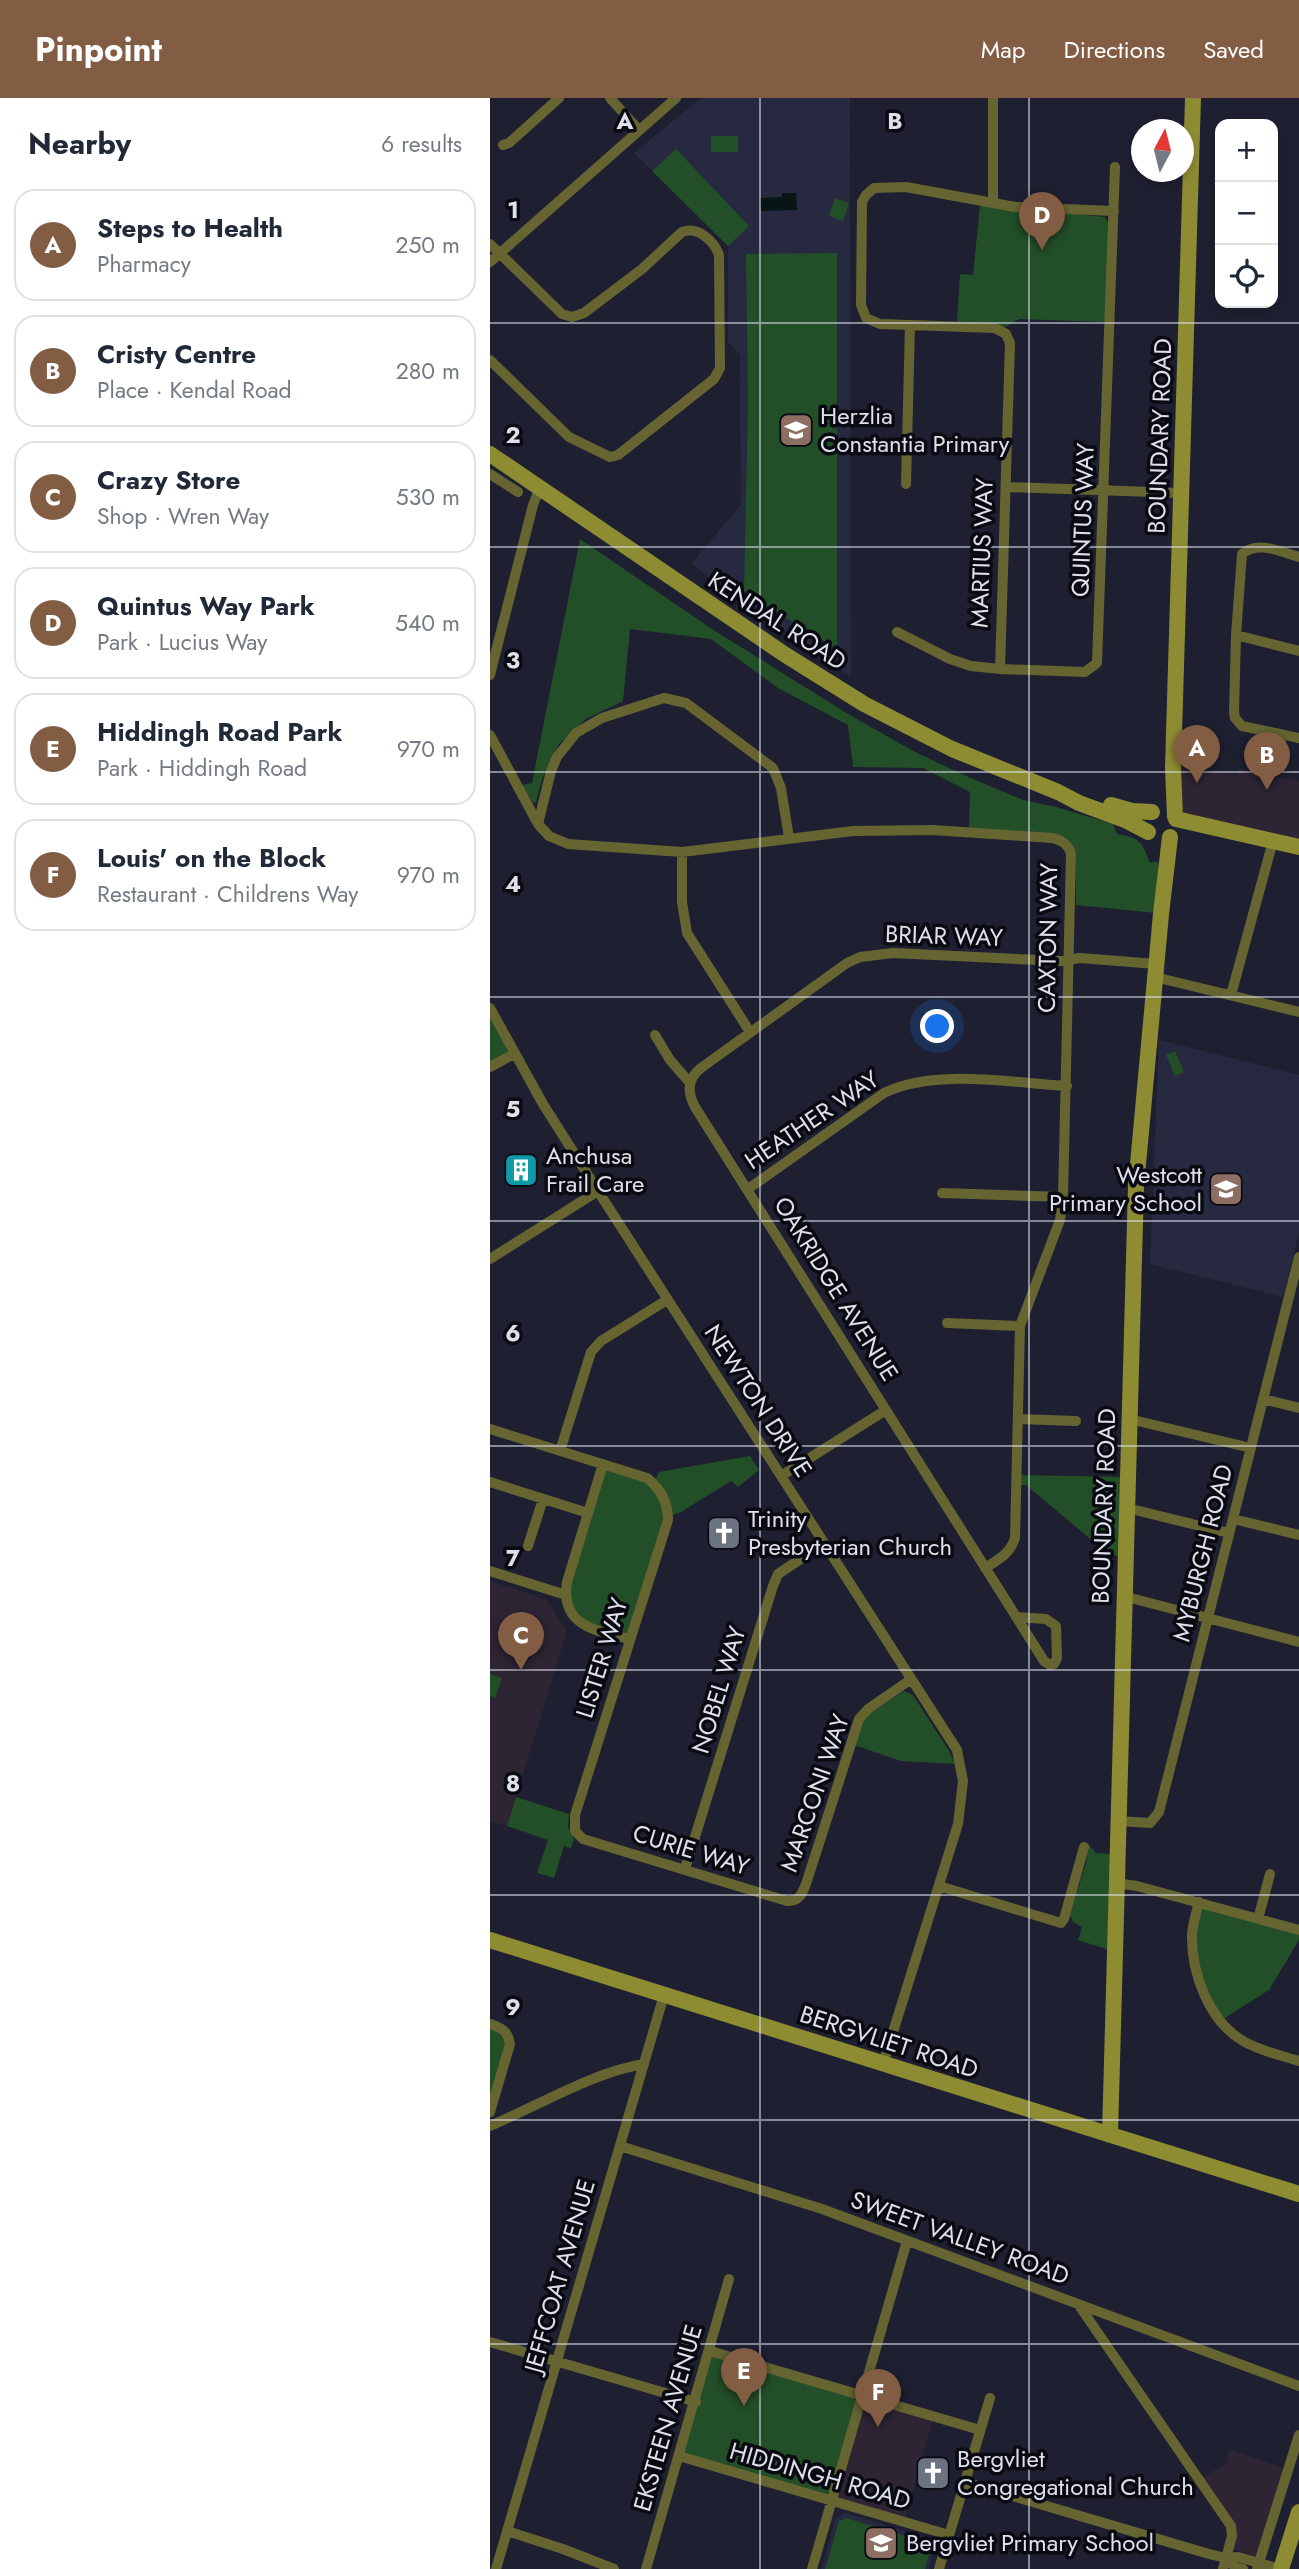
<!DOCTYPE html>
<html lang="en">
<head>
<meta charset="utf-8">
<style>
	body { margin:0; font-family:Jost,sans-serif; background:#f6f6f7; color:#1f2937 }
	.controls { position:absolute; right:21px; top:21px; display:grid; overflow:hidden; border-radius:14px; box-shadow:0 4px 10px #0003 }
	.controls button { width:63px; height:63px; display:grid; place-items:center; padding:0; border:0; border-bottom:2px solid #e0e1e3; background:#fff; color:#1f2937; font:35px sans-serif }
	.compass { position:absolute; left:641px; top:21px; width:63px; height:63px; border-radius:50%; background:#fff; box-shadow:0 4px 10px #0003; rotate:7deg }
	.you { position:absolute; left:448px; top:929px; width:24px; height:24px; margin:-18px; border:5px solid #fff; border-radius:50%; background:#1a73e8; box-shadow:0 0 0 10px #1a73e833 }
	.badge { display:grid; place-items:center; width:46px; height:46px; border-radius:50%; background:#825d44; color:#fff; font-size:23px; font-weight:700 }
	.pin { position:absolute; translate:-50% -58px; filter:drop-shadow(0 2px 4px #0008) }
	.pin::after { content:''; position:absolute; top:37px; width:24px; height:21px; background:inherit; clip-path:polygon(0 0,100% 0,50% 100%) }
	.list { margin:0; padding:0; list-style:none }
	h2 { display:flex; justify-content:space-between; align-items:center; height:91px; margin:0; padding:0 28px; font-size:30px }
	h2 small { font-size:23px; font-weight:400; color:#747a83 }
	.list li { display:grid; grid-template-columns:46px 1fr auto; gap:21px; align-items:center; box-sizing:border-box; height:112px; margin:0 14px 14px; padding:0 14px; border:2px solid #e0e1e3; border-radius:21px }
	.list b { display:block; font-size:26px; white-space:nowrap }
	.list p { margin:0; font-size:23px; white-space:nowrap; color:#747a83 }
	.list em { font-size:23px; font-style:normal; color:#747a83 }
	.icon { flex:none; width:38px; height:38px; fill:none; stroke:currentColor; stroke-width:2; stroke-linecap:round; stroke-linejoin:round }
	.map { position:relative; flex:none; width:809px; height:2471px; overflow:hidden }
	header { display:flex; align-items:center; gap:42px; box-sizing:border-box; height:98px; padding:0 35px; background:#825d44; color:#fff }
	header strong { font-size:33px }
	nav { display:flex; gap:38px; margin-inline-start:auto; font-size:24px }
	main { display:flex }
	aside { flex:1; background:#fff }
	.map>svg:first-child { display:block }
	.commercial { fill:#2e2534 }
	.built { fill:#26293f }
	.green { fill:#224f27 }
	.water { fill:#071516 }
	.lines { fill:none; stroke-linecap:round; stroke-linejoin:round }
	.street { stroke:#666532; stroke-width:10 }
	.secondary { stroke:#8e8c33; stroke-width:16 }
	.grid { fill:none; stroke:#dee1ec; stroke-width:2; stroke-opacity:0.55 }
	.labels { text-anchor:middle; stroke-width:7; stroke-linejoin:round; paint-order:stroke }
	.poi-label { font-size:24px; fill:#dee1ec; stroke:#090a12; text-anchor:start }
	.street-label { font-size:24px; fill:#dee1ec; stroke:#090a12 }
	.grid-label { font-size:23px; text-anchor:middle; font-weight:bold; fill:#dee1ec; stroke:#090a12; stroke-width:7; stroke-linejoin:round; paint-order:stroke }
</style>
</head>
<body>
<header>
<strong>Pinpoint</strong>
<nav><a>Map</a><a>Directions</a><a>Saved</a></nav>
</header>
<main>
<aside>
<h2>Nearby<small>6 results</small></h2>
<ul class="list">
<li><span class="badge">A</span><div><b>Steps to Health</b><p>Pharmacy</p></div><em>250 m</em></li>
<li><span class="badge">B</span><div><b>Cristy Centre</b><p>Place · Kendal Road</p></div><em>280 m</em></li>
<li><span class="badge">C</span><div><b>Crazy Store</b><p>Shop · Wren Way</p></div><em>530 m</em></li>
<li><span class="badge">D</span><div><b>Quintus Way Park</b><p>Park · Lucius Way</p></div><em>540 m</em></li>
<li><span class="badge">E</span><div><b>Hiddingh Road Park</b><p>Park · Hiddingh Road</p></div><em>970 m</em></li>
<li><span class="badge">F</span><div><b>Louis' on the Block</b><p>Restaurant · Childrens Way</p></div><em>970 m</em></li>
</ul>
</aside>
<div class="map">
<svg width="809" height="2471" viewBox="0 0 809 2471">
	<rect width="100%" height="100%" fill="#1e2031"/>
	<path class="commercial" d="M683,669l34,3 30,6 2,-7 60,12v66l-123,-28z
		M0,1483l57,19 20,31 -60,195 -17,-5z
		M372,2297l72,21 -30,106 -73,-22z
		M739,2351l59,21 -28,89 -31,-12 2,-12 -32,-55 29,-18z"/>
	<path class="built" d="M211,0h149l1,579 -160,-113 50,-59 -1,-150 -12,-13v-96l-94,-93z
		M669,942l140,35v157l-16,65 -133,-33z
		M356,2415l85,26 4,9 -6,21h-108l15,-51z"/>
	<path class="green" d="M221,38h27v16h-27z
		M186,51l73,77 -21,20 -76,-75z
		M345,100l14,5 -6,18 -14,-5z
		M490,107l125,12 3,6 -2,99 -87,-3 -14,8 -9,-3 -39,-2 3,-48 13,1z
		M347,155v396l-93,-57 4,-190 -2,-148z
		M90,441l132,90 136,85 67,38 51,24 57,24 33,7 57,17 4,10c24,4 25,8 33,29l7,-2 2,6 -3,46 -80,-8v-52l-3,-6 -104,-19 1,-36 -47,-24 -70,-1 -5,-42 -70,-37 -67,-49 -81,-10 -7,72 -37,18 -27,25 -16,32 -7,26 -3,1 -11,-18 10,-2z
		M0,910l24,46 -24,13z
		M685,953l9,21 -9,4 -9,-21z
		M260,1358l9,14 -21,17 -7,-6 -50,31 -9,3 -16,-36 3,-7z
		M113,1366l44,14 21,31 -38,130 -47,-15 -17,-23z
		M530,1377l103,2 -3,80 -13,-4 -81,-68h-6z
		M0,1576l12,4 -7,20 -5,-2z
		M414,1593l9,4 36,56 6,13 -54,-3 -47,-16 7,-20 5,-9z
		M26,1699l53,17 -1,13 6,12 -3,9 -7,-2 -10,32 -17,-5 11,-33 -41,-14z
		M598,1746l8,9 15,1 -2,96 -31,-10 4,-13 -9,-5 -3,-7 16,-52z
		M709,1804l100,28v10l-30,50 -49,31 -26,-63z
		M0,1926l18,11 -18,77z
		M220,2253l152,44 -31,105 -152,-44z
		M356,2420l82,25 3,6 -6,20h-100l14,-48z"/>
	<path class="water" d="M292,95h14l1,17 -36,1 -1,-13 22,-1z"/>
	<g class="lines">
		<path class="street" d="M120,0l29,32
			M503,0v105
			M13,47l6,-2 50,-45
			M0,146l72,70 10,3 12,-4 58,-44 40,-37c16,-6 32,9 37,23l1,113 -6,11 -96,76 -8,2 -41,-20 -79,-77
			M0,164l186,-164
			M0,376l28,18
			M416,386l4,-159
			M516,389l175,6
			M809,459c-18,-5 -41,-17 -57,-3l-6,81 -2,77 1,6 7,8 57,12
			M407,534l53,27 21,7 29,3 85,3 12,-9 18,-496
			M746,537l63,16
			M510,571l10,-326 -4,-9 -11,-6 -115,-4 -14,-6 -5,-13 1,-103 4,-7 8,-7 32,-1 109,20 99,4
			M0,577l43,-170 6,-15
			M0,637l48,89 11,12 19,8 114,8 171,-21 80,-1 119,8c10,2 16,6 19,16l-8,343 -3,23 -40,106 -5,212c-5,16 -17,22 -30,30
			M48,726l13,-53 6,-14 19,-24 26,-15 62,-20 22,5 87,65 8,20 8,50
			M192,754v50l5,31 63,99
			M665,879l144,35
			M741,897l42,-154
			M0,910l53,96 55,87 359,559 6,31 -5,43 -75,240
			M165,937l15,25 20,23
			M0,969l24,-13
			M258,1091l136,-96c50,-25 127,-10 183,-7
			M452,1095l121,4
			M0,1161l108,-68
			M457,1225l73,3
			M773,1301l36,9
			M528,1321l58,2
			M639,1321l122,29
			M0,1331l157,49c14,11 21,25 21,42l-93,295v16l8,8 204,62c12,1 15,-7 19,-17l53,-165 9,-10 42,-29
			M70,1353l31,-99 10,-11 66,-41
			M113,1366l-36,118c-7,44 29,49 63,57
			M291,1378l105,-66
			M0,1384l98,31
			M637,1410l102,25
			M743,1421l66,16
			M38,1448l15,-47
			M0,1473l76,24
			M633,1498l176,46
			M526,1519l30,2 10,7 1,32 -3,6 -4,1 -6,-4 -349,-554c-8,-15 -8,-28 6,-39l146,-105 13,-6 33,-4 167,8 20,-3 76,6
			M627,1723l33,2 9,-11 140,-555
			M195,1771l88,-283 5,-12 45,-30
			M625,1785l22,3 162,44
			M449,1788l122,37 3,-4 20,-72
			M709,1804c-3,11 -6,21 -7,32 -1,39 17,87 51,107 17,10 37,14 56,20
			M768,1821l12,-45
			M0,1926c12,4 18,7 20,20l-20,68
			M0,2028c48,-20 103,-54 154,-62
			M130,2048l202,63 477,177
			M588,2206l153,222 1,10 -9,33
			M0,2244l206,60
			M220,2253l270,79
			M189,2358l270,79
			M475,2384l244,72 17,4 12,-1 42,12
			M17,2433l56,18 51,20
			M736,2460l9,9 8,2
			M6,2471l168,-574
			M156,2471l83,-290
			M322,2471l95,-328
			M449,2471l51,-171
			M767,2471l42,-134"/>
		<path class="secondary" d="M0,356l294,200 80,50 88,45 106,43 21,11 46,17 23,12
			M621,707l21,6 20,1
			M685,719l-2,-50 20,-669
			M686,721l123,28
			M0,1842l809,254
			M620,2037l26,-949 25,-272 9,-77
			M791,2471l18,-57"/>
	</g>
	<path class="grid" d="M270,0v2471M539,0v2471M0,225h809M0,449h809M0,674h809M0,899h809M0,1123h809M0,1348h809M0,1572h809M0,1797h809M0,2022h809M0,2246h809"/>
	<defs>
		<g id="school-square" transform="scale(1.75)"><rect x="-9" y="-9" width="18" height="18" rx="4" fill="#8d6e63" stroke="#090a12"/><path d="M0-5L7-2L0 1L-7-2ZM-4 1L0 2.5L4 1V4Q0 6-4 4Z" fill="#fff"/></g>
		<g id="building-square" transform="scale(1.75)"><rect x="-9" y="-9" width="18" height="18" rx="4" fill="#0f9aa8" stroke="#090a12"/><path d="M-4-6H4V6H1V3H-1V6H-4ZM-2.5-4.3h1.7v1.8h-1.7ZM.8-4.3h1.7v1.8H.8ZM-2.5-1h1.7V.8h-1.7ZM.8-1h1.7V.8H.8Z" fill="#fff"/></g>
		<g id="church-square" transform="scale(1.75)"><rect x="-9" y="-9" width="18" height="18" rx="4" fill="#6b7280" stroke="#090a12"/><path d="M-1.2-6h2.4v3.5h3.3v2.4h-3.3V6h-2.4V-.1h-3.3v-2.4h3.3Z" fill="#fff"/></g>
	</defs>
	<g fill-rule="evenodd">
		<use href="#school-square" x="306" y="332"/>
		<use href="#building-square" x="31" y="1072"/>
		<use href="#school-square" x="736" y="1091"/>
		<use href="#church-square" x="234" y="1435"/>
		<use href="#church-square" x="443" y="2375"/>
		<use href="#school-square" x="391" y="2445"/>
	</g>
	<g class="labels">
		<g class="poi-label">
			<text x="330" y="326">Herzlia<tspan x="330" dy="28">Constantia Primary</tspan></text>
			<text x="56" y="1066">Anchusa<tspan x="56" dy="28">Frail Care</tspan></text>
			<text x="712" y="1085" text-anchor="end">Westcott<tspan x="712" dy="28">Primary School</tspan></text>
			<text x="258" y="1429">Trinity<tspan x="258" dy="28">Presbyterian Church</tspan></text>
			<text x="467" y="2369">Bergvliet<tspan x="467" dy="28">Congregational Church</tspan></text>
			<text x="416" y="2453">Bergvliet Primary School</text>
		</g>
		<g class="street-label">
			<text transform="translate(670 338) rotate(-88)" y="8">BOUNDARY ROAD</text>
			<text transform="translate(593 422) rotate(-88)" y="8">QUINTUS WAY</text>
			<text transform="translate(492 455) rotate(-88)" y="8">MARTIUS WAY</text>
			<text transform="translate(287 523) rotate(33)" y="8">KENDAL ROAD</text>
			<text transform="translate(454 838) rotate(2)" y="8">BRIAR WAY</text>
			<text transform="translate(558 840) rotate(-89)" y="8">CAXTON WAY</text>
			<text transform="translate(322 1022) rotate(-34)" y="8">HEATHER WAY</text>
			<text transform="translate(346 1191) rotate(58)" y="8">OAKRIDGE AVENUE</text>
			<text transform="translate(268 1303) rotate(57)" y="8">NEWTON DRIVE</text>
			<text transform="translate(614 1408) rotate(-88)" y="8">BOUNDARY ROAD</text>
			<text transform="translate(713 1455) rotate(-76)" y="8">MYBURGH ROAD</text>
			<text transform="translate(112 1560) rotate(-73)" y="8">LISTER WAY</text>
			<text transform="translate(229 1592) rotate(-73)" y="8">NOBEL WAY</text>
			<text transform="translate(325 1695) rotate(-71)" y="8">MARCONI WAY</text>
			<text transform="translate(201 1752) rotate(17)" y="8">CURIE WAY</text>
			<text transform="translate(399 1944) rotate(18)" y="8">BERGVLIET ROAD</text>
			<text transform="translate(470 2140) rotate(20)" y="8">SWEET VALLEY ROAD</text>
			<text transform="translate(70 2178) rotate(-74)" y="8">JEFFCOAT AVENUE</text>
			<text transform="translate(178 2320) rotate(-74)" y="8">EKSTEEN AVENUE</text>
			<text transform="translate(330 2378) rotate(16)" y="8">HIDDINGH ROAD</text>
		</g>
	</g>
	<g class="grid-label">
		<text x="135" y="31">A</text>
		<text x="405" y="31">B</text>
		<text x="23" y="120">1</text>
		<text x="23" y="345">2</text>
		<text x="23" y="570">3</text>
		<text x="23" y="794">4</text>
		<text x="23" y="1019">5</text>
		<text x="23" y="1243">6</text>
		<text x="23" y="1468">7</text>
		<text x="23" y="1693">8</text>
		<text x="23" y="1917">9</text>
	</g>
</svg>
<div class="controls">
<button>+</button>
<button>−</button>
<button><svg class="icon" aria-label="locate" viewBox="0 0 24 24"><circle cx="12" cy="12" r="6"/><path d="M12 2v4M12 18v4M2 12h4M18 12h4"/></svg></button>
</div>
<svg class="compass" viewBox="-18 -18 36 36"><path d="M0-13l5 13h-10z" fill="#e53935"/><path d="M0 13l5-13h-10z" fill="#747a83"/></svg>
<div class="you"></div>
<div class="pin badge" style="left:707px;top:685px">A</div>
<div class="pin badge" style="left:777px;top:692px">B</div>
<div class="pin badge" style="left:31px;top:1572px">C</div>
<div class="pin badge" style="left:552px;top:152px">D</div>
<div class="pin badge" style="left:254px;top:2308px">E</div>
<div class="pin badge" style="left:388px;top:2329px">F</div>
</div>
</main>
</body>
</html>
